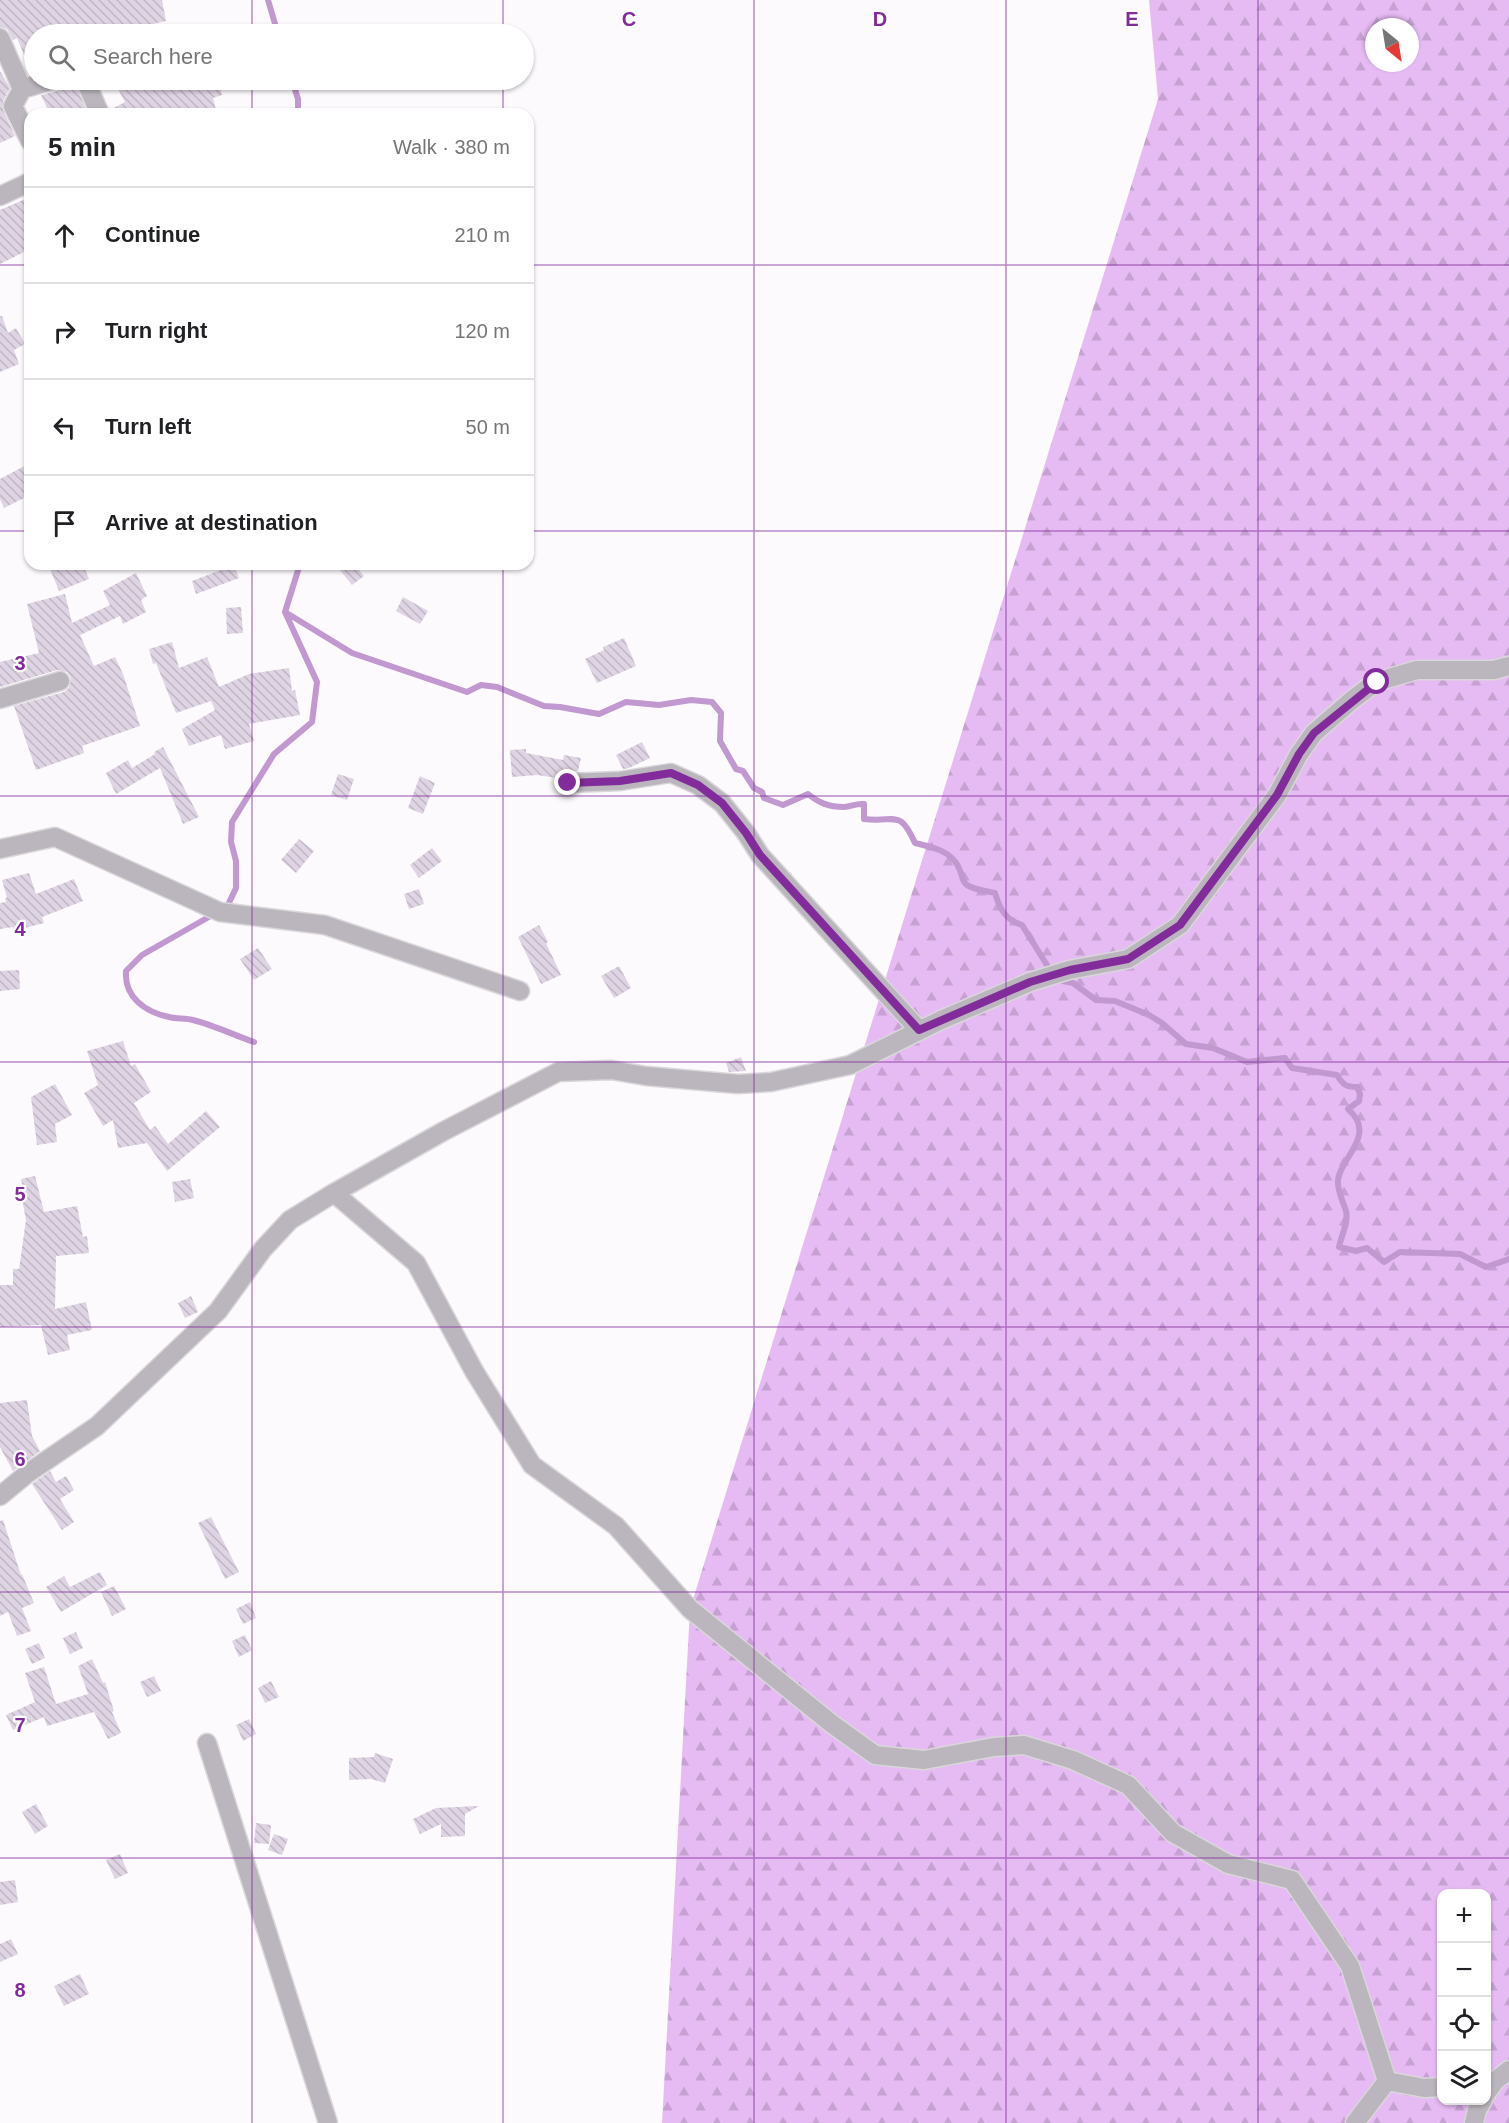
<!DOCTYPE html>
<html lang="en">
<head>
<meta charset="utf-8">
<style>
	body { margin:0; font-family:Arial,sans-serif; background:#f2f2f2; color:#202124 }
	.controls { position:absolute; right:18px; bottom:18px; display:grid; overflow:hidden; border-radius:12px; box-shadow:0 2px 4px #0004 }
	.controls button { width:54px; height:54px; display:grid; place-items:center; padding:0; border:0; border-bottom:2px solid #e0e0e0; background:#fff; color:#202124; font:30px sans-serif }
	.compass { position:absolute; left:1365px; top:18px; width:54px; height:54px; border-radius:50%; background:#fff; box-shadow:0 2px 4px #0004; rotate:150deg }
	.stop { position:absolute; width:18px; height:18px; margin:-14px; border:4px solid #822c9b; border-radius:50%; background:#fff }
	.stop.end { background:#822c9b; border-color:#fff; box-shadow:0 2px 6px #0008 }
	.list { margin:0; padding:0; list-style:none }
	h2 { display:flex; justify-content:space-between; align-items:center; height:78px; margin:0; padding:0 24px; font-size:26px }
	h2 small { font-size:20px; font-weight:400; color:#757577 }
	.list li { display:grid; grid-template-columns:39px 1fr auto; gap:18px; align-items:center; box-sizing:border-box; height:96px; padding:0 24px; border-top:2px solid #e0e0e0 }
	.list b { display:block; font-size:22px; white-space:nowrap }
	.list em { font-size:20px; font-style:normal; color:#757577 }
	.icon { flex:none; width:33px; height:33px; fill:none; stroke:currentColor; stroke-width:2; stroke-linecap:round; stroke-linejoin:round }
	.map { position:relative; flex:none; width:1509px; height:2123px; overflow:hidden }
	.search { position:absolute; background:#fff; box-shadow:0 2px 4px #0004; left:24px; top:24px; width:510px; height:66px; display:flex; align-items:center; gap:15px; box-sizing:border-box; padding:0 21px; border-radius:33px; color:#757577; font-size:22px }
	.panel { position:absolute; background:#fff; box-shadow:0 2px 4px #0004; left:24px; top:108px; width:510px; height:462px; border-radius:18px }
	.map>svg:first-child { display:block }
	.forest { fill:url(#forest-firs); fill-rule:evenodd }
	.lines { fill:none; stroke-linecap:round; stroke-linejoin:round }
	.stream { stroke:#c198cf; stroke-width:6 }
	.building { fill:url(#building-back-hatch) }
	.minor-casing { stroke:#d9d7da; stroke-width:21 }
	.minor { stroke:#bbb6bd; stroke-width:18 }
	.route { stroke:#822c9b; stroke-width:8 }
	.grid { fill:none; stroke:#822c9b; stroke-width:1.5; stroke-opacity:0.55 }
	.grid-label { font-size:20px; text-anchor:middle; font-weight:bold; fill:#822c9b; stroke:#fff; stroke-width:4.5; stroke-linejoin:round; paint-order:stroke }
</style>
</head>
<body>
<div class="map">
<svg width="1509" height="2123" viewBox="0 0 1509 2123">
	<defs>
		<pattern id="forest-firs" width="22" height="20" patternUnits="userSpaceOnUse" patternTransform="scale(1.5)"><rect width="22" height="20" fill="#e6bbf4"/><path d="M5 1l3.5 6h-7zM16 11l3.5 6h-7z" fill="#c6a1d2"/></pattern>
		<pattern id="building-back-hatch" width="6" height="6" patternUnits="userSpaceOnUse" patternTransform="scale(1.5)"><rect width="6" height="6" fill="#dfd4e3"/><path d="M-1 5l2 2M0 0l6 6M5-1l2 2" fill="none" stroke="#c0b7c4"/></pattern>
	</defs>
	<rect width="100%" height="100%" fill="#fcfafd"/>
	<path class="forest" d="M1149,0h360v2123h-847l28,-514 468,-1510zM1374,27h36v36h-36zM1442,1894h44v206h-44z"/>
	<g class="lines">
		<path class="stream" d="M268,0l10,34
			M292,80l6,19v15
			M285,612l67,41 115,39 14,-7 16,2 47,19 16,1 39,7 27,-12 33,3 32,-5 21,2 9,11 -1,28 16,28 7,2 11,17 8,4 2,6 19,7 25,-11c11,9 21,13 36,13 7,0 12,-4 20,-3v15c32,4 35,-11 51,24 17,4 37,8 44,25 3,6 3,14 8,17 7,5 20,6 28,8 5,17 11,27 27,32l28,45
			M223,910l3,-1 10,-21v-27l-5,-19 1,-20 42,-68 38,-32 5,-40 -32,-70 15,-48
			M214,914l-72,41 -16,16c-2,26 19,41 43,46 8,2 16,1 24,3 20,5 41,15 61,22
			M1058,980l15,3 23,17 19,1 34,14 13,8 24,21 27,4 34,14 38,-4 7,10 45,7c6,10 9,12 20,12l3,7 -1,7 -11,8c30,26 -8,49 -10,71 -1,11 5,21 8,31 3,11 -5,25 -7,36l17,4 11,-3 17,14 16,-10 60,2 26,13 23,-8"/>
	</g>
	<path class="building" d="M0,0h162l4,21 -58,13 -2,-10 -24,10h-48v40h-2l-15,-36 -4,2 -6,-11 -7,-2z
		M0,71l10,17 -7,13v9l12,26 -15,7z
		M74,80l14,34h-38l-9,-19 16,-4 7,-8z
		M128,80h90l4,15 -9,3 4,16h-106l-1,-4 15,-8 -9,-17z
		M30,197v52l-30,15v-54z
		M0,316h2l6,17 8,-5 9,16 -11,6 5,14 -19,8z
		M30,463v32l-26,13 -4,-9v-20z
		M48,564h35l6,15 -30,12z
		M335,564h19l10,12 -12,9z
		M234,565l5,13 -43,16 -4,-13z
		M136,573l11,23 -6,4 5,12 -23,12 -3,-8 -40,19 14,31 21,-9 8,17 17,52 -58,20 2,7 -48,17 -22,-64 50,-14 5,-4 2,-10 -4,-6 -10,-2 -57,17v-25l39,-9 -12,-49 38,-10 7,29 38,-18 -7,-14z
		M403,597l25,14 -8,13 -24,-13z
		M241,607l2,26 -16,1 -1,-26z
		M624,638l12,28 -39,17 -12,-24 19,-9 -1,-3z
		M172,642l7,26 28,-11 12,30 30,-13 40,-6 3,23 3,-1 5,25 -51,9 5,17 -29,8 -4,-14 -32,11 -7,-17 33,-19 -4,-9 -35,12 -20,-50 -3,1 -4,-15z
		M642,742l8,16 -21,10 -6,1 -7,-14z
		M163,747l36,70 -16,7 -23,-56 -44,26 -10,-21 22,-13 4,8 23,-14 -1,-2z
		M526,749v4l37,7 1,-5 17,3 -3,13 -15,2 -6,5 -20,-3 -25,2 -2,-27z
		M338,774l16,5 -7,21 -16,-5z
		M420,776l15,7 -12,31 -15,-6z
		M299,839l15,12 -18,22 -15,-13z
		M432,848l10,13 -23,17 -9,-13z
		M29,873l7,21 38,-15 9,22 -41,16 2,6 -30,8 -1,-4 -13,2v-26l6,-1 -1,-4h2l-5,-18z
		M419,889l5,15 -15,5 -5,-15z
		M539,925l9,17 -2,1 15,32 -20,9 -23,-47z
		M258,948l14,21 -18,11 -14,-21z
		M619,966l12,22 -17,10 -13,-22z
		M19,970l1,19 -20,2v-20z
		M123,1041l8,25 4,-2 16,28 -17,11 16,27 5,-4 13,18 38,-33 14,16 -53,44 -20,-28 -29,5 -5,-28 -10,6 -19,-33 14,-8 -11,-34z
		M741,1057l5,14 -17,1 -3,-9z
		M55,1084l17,31 -17,9 2,18 -20,3 -6,-48z
		M35,1176l9,36 33,-6 6,31 4,-1 2,17 -33,3 -1,53 31,-7 6,28 -25,5 3,15 -22,5 -7,-30 -41,2v-42h13v-16h6l7,-49 -5,-26 3,-1 -3,-14z
		M190,1179l4,19 -19,4 -3,-20z
		M191,1296l7,16 -13,6 -7,-15z
		M27,1400l5,36 8,15 -27,20 -13,-24v-44z
		M50,1471l6,11 10,-6 8,14 -14,9 14,23 -12,8 -30,-46z
		M211,1517l28,55 -14,7 -27,-56z
		M3,1520l18,55 1,-1 12,29 -12,5 9,23 -14,5 -9,-24 -8,4v-95z
		M100,1572l7,13 -46,27 -15,-25 18,-11 6,11z
		M114,1586l12,23 -14,7 -11,-24z
		M250,1602l6,16 -13,6 -7,-15z
		M76,1632l7,16 -13,6 -7,-16z
		M245,1635l7,15 -13,7 -7,-16z
		M39,1643l6,15 -13,6 -7,-15z
		M92,1659l11,24 2,-1 9,29 -2,1 9,21 -13,6 -14,-27 -47,14 -3,-9 -31,13 -7,-15 29,-13 -10,-29 19,-6 12,37 32,-10 -10,-28z
		M154,1676l7,15 -14,6 -7,-15z
		M271,1681l8,16 -14,6 -7,-15z
		M249,1719l7,15 -13,7 -7,-16z
		M375,1753l18,6 -8,24 -14,-4 -22,1v-22l25,-1z
		M36,1804l12,22 -13,8 -13,-22z
		M479,1806l-14,8v22l-24,1v-13l-21,10 -7,-15 23,-11z
		M256,1823l15,2 -2,19 -15,-1z
		M274,1834l14,5 -6,16 -14,-5z
		M120,1854l8,19 -13,6 -9,-19z
		M15,1880l3,22 -18,3v-23z
		M11,1939l7,15 -18,8v-18z
		M80,1974l9,20 -25,12 -10,-20z"/>
	<g class="lines">
		<g class="minor-casing">
			<path id="minor" d="M0,38l22,51 31,-9
				M85,80l15,34
				M22,89l-9,17 17,35
				M0,196l30,-14
				M0,699l60,-18
				M568,783l52,-2 51,-8 27,12 24,18 24,30 14,22 159,175
				M0,849l55,-12 165,75 105,13 195,66
				M0,1496l28,-23 69,-47 121,-115 45,-62 27,-29 44,-27
				M207,1743l121,380
				M1387,2081l37,7 18,-1
				M1486,2094l9,-13 14,-11
				M1355,2123l32,-42 -37,-115 -58,-86 -64,-16 -55,-31 -45,-48 -55,-25 -49,-15 -30,2 -70,13 -49,-5 -43,-31 -142,-115 -74,-83 -84,-61 -58,-94 -58,-108 -82,-70 110,-62 114,-59 53,-2 35,6 92,8 33,-2 79,-17 91,-45 89,-38 39,-12 59,-11 52,-34 97,-130 22,-41 15,-21 38,-33 24,-18 41,-12h77l15,-4
				M1474,2123l3,-13 6,-10"/>
		</g>
		<use href="#minor" class="minor"/>
	</g>
	<g class="lines">
		<path class="route" d="M568,783l52,-2 51,-8 27,12 24,18 24,30 14,22 159,175 111,-48 40,-12 58,-11 52,-34 97,-130 22,-41 15,-21 63,-51"/>
	</g>
	<path class="grid" d="M252,0v34M503,0v34M754,0v2123M1006,0v2123M1258,0v2123M252,80v34M503,80v34M0,265h30M528,265h981M0,531h30M528,531h981M252,564v1559M503,564v1559M0,796h1509M0,1062h1509M0,1327h1509M0,1592h1509M0,1858h1509"/>
	<g class="grid-label">
		<text x="629" y="26">C</text>
		<text x="880" y="26">D</text>
		<text x="1132" y="26">E</text>
		<text x="20" y="670">3</text>
		<text x="20" y="936">4</text>
		<text x="20" y="1201">5</text>
		<text x="20" y="1466">6</text>
		<text x="20" y="1732">7</text>
		<text x="20" y="1997">8</text>
	</g>
</svg>
<div class="controls">
<button>+</button>
<button>−</button>
<button><svg class="icon" aria-label="locate" viewBox="0 0 24 24"><circle cx="12" cy="12" r="6"/><path d="M12 2v4M12 18v4M2 12h4M18 12h4"/></svg></button>
<button><svg class="icon" aria-label="layers" viewBox="0 0 24 24"><path d="M12 4l9 5-9 5-9-5zM3 14l9 5 9-5"/></svg></button>
</div>
<svg class="compass" viewBox="-18 -18 36 36"><path d="M0-13l5 13h-10z" fill="#e53935"/><path d="M0 13l5-13h-10z" fill="#757577"/></svg>
<div class="stop" style="left:1377px;top:682px"></div>
<div class="stop end" style="left:568px;top:783px"></div>
<div class="search"><svg class="icon" aria-label="search" viewBox="0 0 24 24"><circle cx="10" cy="10" r="6"/><path d="M15 15l6 6"/></svg>Search here</div>
<section class="panel">
<h2>5 min<small>Walk · 380 m</small></h2>
<ul class="list">
<li><svg class="icon" aria-label="ahead" viewBox="0 0 24 24"><path d="M12 20V5M6 11l6-6 6 6"/></svg><div><b>Continue</b></div><em>210 m</em></li>
<li><svg class="icon" aria-label="right" viewBox="0 0 24 24"><path d="M7 20v-9h11M14 6l5 5-5 5"/></svg><div><b>Turn right</b></div><em>120 m</em></li>
<li><svg class="icon" aria-label="left" viewBox="0 0 24 24"><path d="M17 20v-9H6M10 6l-5 5 5 5"/></svg><div><b>Turn left</b></div><em>50 m</em></li>
<li><svg class="icon" aria-label="arrive" viewBox="0 0 24 24"><path d="M6 21V4h12l-3 4 3 4H6"/></svg><div><b>Arrive at destination</b></div></li>
</ul>
</section>
</div>
</body>
</html>
